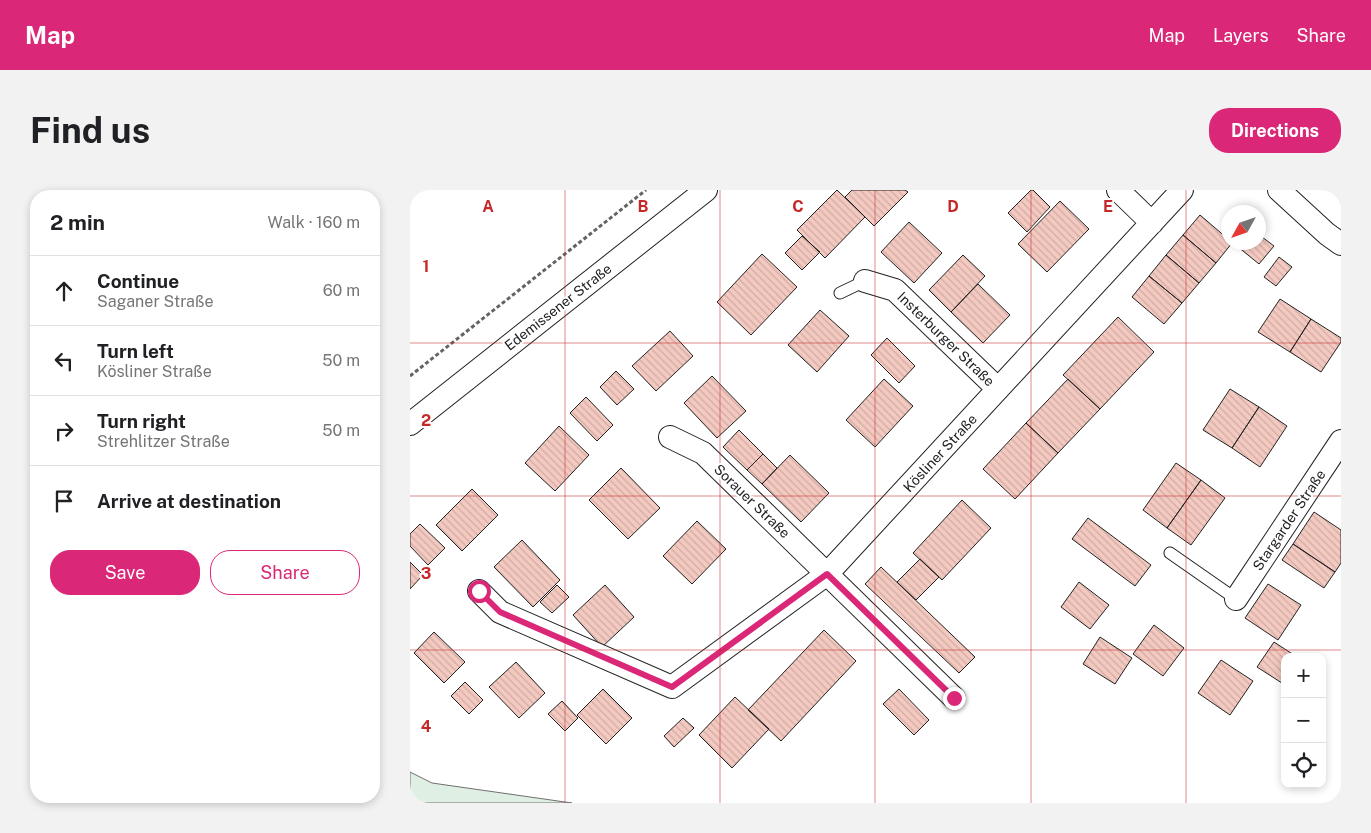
<!DOCTYPE html>
<html lang="en">
<head>
<meta charset="utf-8">
<style>
	body { margin:0; font-family:"Public Sans",sans-serif; background:#f2f2f2; color:#202124 }
	.controls { position:absolute; right:15px; bottom:15px; display:grid; overflow:hidden; border-radius:10px; box-shadow:0 2px 8px #0003 }
	.controls button { width:45px; height:45px; display:grid; place-items:center; padding:0; border:0; border-bottom:1px solid #e0e0e0; background:#fff; color:#202124; font:25px sans-serif }
	.compass { position:absolute; left:811px; top:15px; width:45px; height:45px; border-radius:50%; background:#fff; box-shadow:0 2px 8px #0003; rotate:230deg }
	.stop { position:absolute; width:15px; height:15px; margin:-11px; border:4px solid #db2777; border-radius:50%; background:#fff }
	.stop.end { background:#db2777; border-color:#fff; box-shadow:0 1px 5px #0008 }
	.list { margin:0; padding:0; list-style:none }
	h2 { display:flex; justify-content:space-between; align-items:center; height:65px; margin:0; padding:0 20px; font-size:21px }
	h2 small { font-size:16px; font-weight:400; color:#757577 }
	.list li { display:grid; grid-template-columns:32px 1fr auto; gap:15px; align-items:center; box-sizing:border-box; height:70px; padding:0 20px; border-top:1px solid #e0e0e0 }
	.list b { display:block; font-size:19px; white-space:nowrap }
	.list p { margin:0; font-size:16px; white-space:nowrap; color:#757577 }
	.list em { font-size:16px; font-style:normal; color:#757577 }
	.actions { display:flex; gap:10px; padding:15px 20px }
	.actions a { flex:1; padding:11px 0; border:1px solid #db2777; border-radius:20px; text-align:center; font-size:18px; color:#db2777 }
	.actions .main { background:#db2777; color:#fff }
	.icon { flex:none; width:28px; height:28px; fill:none; stroke:currentColor; stroke-width:2; stroke-linecap:round; stroke-linejoin:round }
	.map { position:relative; flex:none; width:931px; height:613px; overflow:hidden; border-radius:20px }
	header { display:flex; align-items:center; gap:30px; box-sizing:border-box; height:70px; padding:0 25px; background:#db2777; color:#fff }
	header strong { font-size:24px }
	nav { display:flex; gap:28px; margin-inline-start:auto; font-size:18px }
	.intro { display:flex; align-items:center; justify-content:space-between; box-sizing:border-box; height:120px; padding:0 30px }
	h1 { margin:0; font-size:35px }
	.button { padding:12px 22px; border-radius:20px; background:#db2777; color:#fff; font-size:18px; font-weight:700 }
	main { display:flex; gap:30px; padding:0 30px }
	aside { flex:1; background:#fff; border-radius:20px; box-shadow:0 2px 8px #0003 }
	.map>svg:first-child { display:block }
	.grass { fill:#e0efe3; stroke:#6f6f6f }
	.building { fill:url(#building-back-hatch); stroke:#222 }
	.lines { fill:none; stroke-linecap:round; stroke-linejoin:round }
	.lane-casing { stroke:#222; stroke-width:13 }
	.street-casing { stroke:#222; stroke-width:24 }
	.path { stroke:#646464; stroke-width:3; stroke-dasharray:4 2.5; stroke-linecap:butt }
	.lane { stroke:#fff; stroke-width:11 }
	.street { stroke:#fff; stroke-width:22 }
	.route { stroke:#db2777; stroke-width:6 }
	.grid { fill:none; stroke:#c62828; stroke-width:1; stroke-opacity:0.55 }
	.labels { text-anchor:middle; stroke-width:4; stroke-linejoin:round; paint-order:stroke }
	.street-label { font-size:14px; fill:#222; stroke:#fff }
	.grid-label { font-size:16px; text-anchor:middle; font-weight:bold; fill:#c62828; stroke:#fff; stroke-width:4; stroke-linejoin:round; paint-order:stroke }
</style>
</head>
<body>
<header>
<strong>Map</strong>
<nav><a>Map</a><a>Layers</a><a>Share</a></nav>
</header>
<div class="intro"><h1>Find us</h1><a class="button">Directions</a></div>
<main>
<aside>
<h2>2 min<small>Walk · 160 m</small></h2>
<ul class="list">
<li><svg class="icon" aria-label="ahead" viewBox="0 0 24 24"><path d="M12 20V5M6 11l6-6 6 6"/></svg><div><b>Continue</b><p>Saganer Straße</p></div><em>60 m</em></li>
<li><svg class="icon" aria-label="left" viewBox="0 0 24 24"><path d="M17 20v-9H6M10 6l-5 5 5 5"/></svg><div><b>Turn left</b><p>Kösliner Straße</p></div><em>50 m</em></li>
<li><svg class="icon" aria-label="right" viewBox="0 0 24 24"><path d="M7 20v-9h11M14 6l5 5-5 5"/></svg><div><b>Turn right</b><p>Strehlitzer Straße</p></div><em>50 m</em></li>
<li><svg class="icon" aria-label="arrive" viewBox="0 0 24 24"><path d="M6 21V4h12l-3 4 3 4H6"/></svg><div><b>Arrive at destination</b></div></li>
</ul>
<div class="actions"><a class="main">Save</a><a>Share</a></div>
</aside>
<div class="map">
<svg width="931" height="613" viewBox="0 0 931 613">
	<defs>
		<pattern id="building-back-hatch" width="6" height="6" patternUnits="userSpaceOnUse" patternTransform="scale(1.25)"><rect width="6" height="6" fill="#f3c9c0"/><path d="M-1 5l2 2M0 0l6 6M5-1l2 2" fill="none" stroke="#d0aca5"/></pattern>
	</defs>
	<rect width="100%" height="100%" fill="#fff"/>
	<path class="grass" d="M0,582l22,11 140,20h-162z"/>
	<path class="building" d="M427,0l28,27 -40,41 -28,-28z
		M442,0h53l3,2 -34,34 -29,-29z
		M621,0h2l17,17 -23,25 -19,-19z
		M650,11l29,28 -42,43 -29,-28z
		M790,25l28,24v3l4,1 -16,20 -33,-28z
		M499,32l33,31 -28,30 -33,-31z
		M848,44l16,12 -15,18 -27,-22h26z
		M773,45l33,28 -17,20 -33,-28z
		M392,46l18,16 -18,18 -17,-17z
		M352,64l35,33 -46,48 -34,-33z
		M553,65l22,21 -34,36 -22,-22z
		M756,65l33,28 -17,20 -33,-27z
		M869,67l13,10 -16,19 -12,-9z
		M739,86l33,27 -18,21 -32,-27z
		M568,94l32,31 -27,28 -32,-31z
		M870,109l31,20 -21,33 -32,-20z
		M410,120l29,26 -32,36 -29,-27z
		M708,127l36,35 -54,57 -37,-34z
		M901,129l30,19v4l-20,30 -31,-20z
		M260,141l23,25 -37,35 -24,-25z
		M477,148l28,28 -16,17 -28,-28z
		M206,181l18,18 -17,16 -17,-18z
		M302,186l34,35 -29,27 -33,-35z
		M474,189l29,27 -38,41 -29,-27z
		M658,189l32,30 -42,44 -32,-30z
		M820,199l29,18 -27,41 -29,-18z
		M176,207l27,28 -16,16 -27,-28z
		M849,217l28,19 -27,41 -28,-19z
		M616,233l32,30 -43,46 -32,-30z
		M149,236l30,29 -34,36 -30,-28z
		M329,240l24,24 -16,16 -24,-23z
		M353,264l14,14 -15,16 -15,-14z
		M380,265l39,38 -28,29 -39,-38z
		M766,273l25,17 -34,48 -24,-18z
		M211,278l39,40 -32,31 -39,-39z
		M791,290l24,18 -34,47 -24,-17z
		M62,299l26,26 -36,36 -26,-26z
		M552,310l29,28 -49,52 -29,-27z
		M904,322l27,18v33l-6,9 -42,-28z
		M678,328l63,47 -16,21 -63,-47z
		M287,331l29,28 -34,35 -29,-28z
		M10,334l25,24 -17,17 -18,-19v-12z
		M112,350l38,40 -27,27 -39,-40z
		M883,354l42,28 -11,16 -42,-28z
		M510,369l19,18 -23,23 -19,-18z
		M0,372l13,13 -13,14z
		M471,377l94,90 -16,16 -94,-89z
		M669,392l30,23 -19,24 -29,-22z
		M858,394l33,21 -23,35 -33,-22z
		M147,395l12,12 -17,16 -12,-11z
		M195,395l29,32 -32,30 -29,-32z
		M744,435l30,23 -21,28 -30,-22z
		M414,440l32,31 -75,80 -33,-31z
		M24,442l31,30 -21,21 -30,-30z
		M690,447l32,21 -17,26 -32,-20z
		M864,452l23,15h-12v28l-28,-18z
		M811,470l32,21 -23,34 -32,-22z
		M106,472l29,31 -26,25 -30,-31z
		M55,492l18,18 -14,14 -18,-18z
		M193,499l29,29 -26,26 -29,-29z
		M489,499l30,31 -15,15 -31,-31z
		M325,507l34,32 -37,39 -33,-33z
		M152,511l16,17 -13,13 -17,-17z
		M273,528l11,10 -20,19 -10,-11z"/>
	<g class="lines">
		<g class="lane-casing">
			<path id="lane" d="M430,103l25,-12
				M760,363l66,46"/>
		</g>
		<g class="street-casing">
			<path id="street" d="M708,0l34,33
				M869,0l48,44 14,10
				M455,91l30,9 103,99
				M0,234l296,-234
				M260,247l33,16 251,245
				M69,401l21,21 172,75 155,-113 355,-384
				M826,409l105,-158"/>
		</g>
		<path class="path" d="M0,186l236,-186"/>
		<use href="#lane" class="lane"/>
		<use href="#street" class="street"/>
	</g>
	<g class="lines">
		<path class="route" d="M69,401l21,21 172,75 155,-113 127,124"/>
	</g>
	<path class="grid" d="M155,0v613M310,0v613M465,0v613M621,0v613M776,0v613M0,153h931M0,306h931M0,460h931"/>
	<g class="labels">
		<g class="street-label">
			<text transform="translate(148 117) rotate(-38)" y="5">Edemissener Straße</text>
			<text transform="translate(536 149) rotate(44)" y="5">Insterburger Straße</text>
			<text transform="translate(530 263) rotate(-47)" y="5">Kösliner Straße</text>
			<text transform="translate(342 311) rotate(44)" y="5">Sorauer Straße</text>
			<text transform="translate(879 330) rotate(-56)" y="5">Stargarder Straße</text>
		</g>
	</g>
	<g class="grid-label">
		<text x="78" y="22">A</text>
		<text x="233" y="22">B</text>
		<text x="388" y="22">C</text>
		<text x="543" y="22">D</text>
		<text x="698" y="22">E</text>
		<text x="16" y="82">1</text>
		<text x="16" y="236">2</text>
		<text x="16" y="389">3</text>
		<text x="16" y="542">4</text>
	</g>
</svg>
<div class="controls">
<button>+</button>
<button>−</button>
<button><svg class="icon" aria-label="locate" viewBox="0 0 24 24"><circle cx="12" cy="12" r="6"/><path d="M12 2v4M12 18v4M2 12h4M18 12h4"/></svg></button>
</div>
<svg class="compass" viewBox="-18 -18 36 36"><path d="M0-13l5 13h-10z" fill="#e53935"/><path d="M0 13l5-13h-10z" fill="#757577"/></svg>
<div class="stop" style="left:69px;top:401px"></div>
<div class="stop end" style="left:544px;top:508px"></div>
</div>
</main>
</body>
</html>
